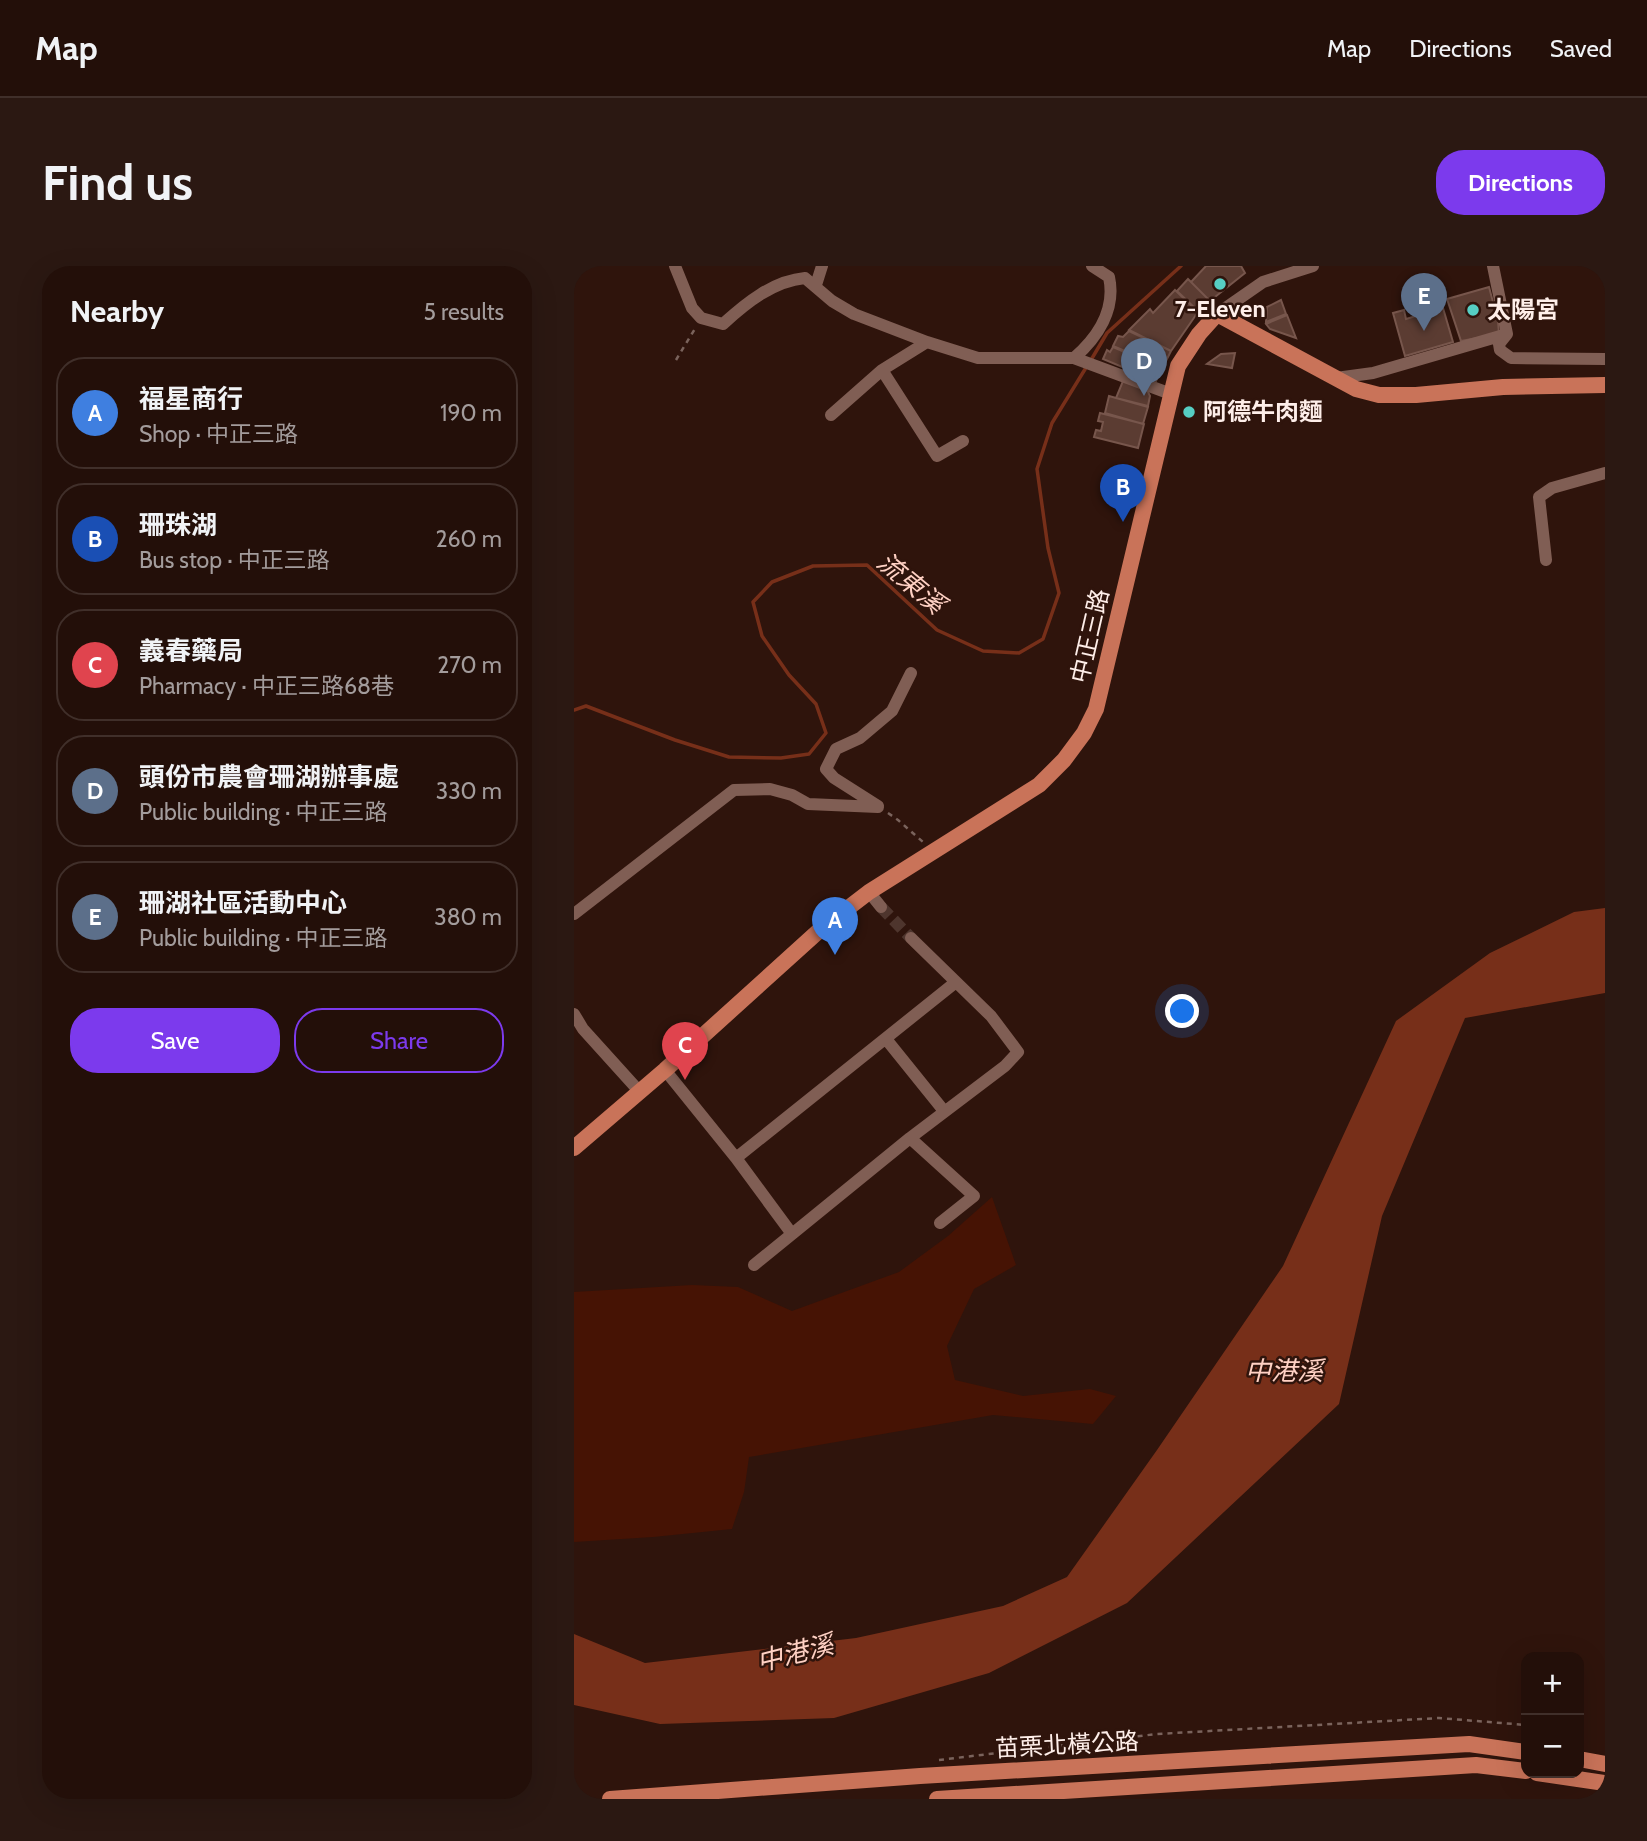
<!DOCTYPE html>
<html lang="en">
<head>
<meta charset="utf-8">
<style>
	body { margin:0; font-family:Cabin,"Noto Sans TC",sans-serif; background:#2b1812; color:#f1f3f6 }
	.controls { position:absolute; right:21px; bottom:21px; display:grid; overflow:hidden; border-radius:14px; box-shadow:0 7px 28px #0002 }
	.controls button { width:63px; height:63px; display:grid; place-items:center; padding:0; border:0; border-bottom:2px solid #402f2a; background:#230f09; color:#f1f3f6; font:35px sans-serif }
	.you { position:absolute; left:609px; top:746px; width:24px; height:24px; margin:-18px; border:5px solid #fff; border-radius:50%; background:#1a73e8; box-shadow:0 0 0 10px #1a73e833 }
	.badge { display:grid; place-items:center; width:46px; height:46px; border-radius:50%; background:#7c3aed; color:#fff; font-size:23px; font-weight:700 }
	.pin { position:absolute; translate:-50% -58px; filter:drop-shadow(0 2px 4px #0008) }
	.pin::after { content:''; position:absolute; top:37px; width:24px; height:21px; background:inherit; clip-path:polygon(0 0,100% 0,50% 100%) }
	.list { margin:0; padding:0; list-style:none }
	h2 { display:flex; justify-content:space-between; align-items:center; height:91px; margin:0; padding:0 28px; font-size:30px }
	h2 small { font-size:23px; font-weight:400; color:#a39c9c }
	.list li { display:grid; grid-template-columns:46px 1fr auto; gap:21px; align-items:center; box-sizing:border-box; height:112px; margin:0 14px 14px; padding:0 14px; border:2px solid #402f2a; border-radius:28px }
	.list b { display:block; font-size:26px; white-space:nowrap }
	.list p { margin:0; font-size:23px; white-space:nowrap; color:#a39c9c }
	.list em { font-size:23px; font-style:normal; color:#a39c9c }
	.actions { display:flex; gap:14px; padding:21px 28px }
	.actions a { flex:1; padding:16px 0; border:2px solid #7c3aed; border-radius:28px; text-align:center; font-size:24px; color:#7c3aed }
	.actions .main { background:#7c3aed; color:#fff }
	.map { position:relative; flex:none; width:1031px; height:1533px; overflow:hidden; border-radius:28px }
	header { display:flex; align-items:center; gap:42px; box-sizing:border-box; height:98px; padding:0 35px; background:#230f09; border-bottom:2px solid #402f2a }
	header strong { font-size:33px }
	nav { display:flex; gap:38px; margin-inline-start:auto; font-size:24px }
	.intro { display:flex; align-items:center; justify-content:space-between; box-sizing:border-box; height:168px; padding:0 42px }
	h1 { margin:0; font-size:49px }
	.button { padding:18px 32px; border-radius:28px; background:#7c3aed; color:#fff; font-size:24px; font-weight:700 }
	main { display:flex; gap:42px; padding:0 42px }
	aside { flex:1; background:#230f09; border-radius:28px; box-shadow:0 7px 28px #0002 }
	.map>svg:first-child { display:block }
	.green { fill:#461304 }
	.water { fill:#772f19 }
	.lines { fill:none; stroke-linecap:round; stroke-linejoin:round }
	.stream { stroke:#772f19; stroke-width:3.5 }
	.building { fill:#5b3c32; stroke:#77564c; stroke-width:2 }
	.minor-tunnel { stroke:#4e352d; stroke-width:12; stroke-dasharray:12 6; stroke-linecap:butt }
	.path { stroke:#7a635c; stroke-width:2.5; stroke-dasharray:5 5; stroke-linecap:butt }
	.minor { stroke:#805e54; stroke-width:12 }
	.major { stroke:#c97359; stroke-width:16 }
	.poi-dot { fill:#56cec3; stroke:#2f140c; stroke-width:2.5 }
	.labels { text-anchor:middle; stroke-width:5; stroke-linejoin:round; paint-order:stroke }
	.poi-label { font-size:24px; font-weight:bold; fill:#feeee9; stroke:#2f140c; text-anchor:start }
	.street-label { font-size:24px; fill:#feeee9; stroke:#2f140c }
	.water-label { font-size:26px; font-style:italic; fill:#ffd1c4; stroke:#2f140c }
</style>
</head>
<body>
<header>
<strong>Map</strong>
<nav><a>Map</a><a>Directions</a><a>Saved</a></nav>
</header>
<div class="intro"><h1>Find us</h1><a class="button">Directions</a></div>
<main>
<aside>
<h2>Nearby<small>5 results</small></h2>
<ul class="list">
<li><span class="badge" style="background:#3f7fe0">A</span><div><b>福星商行</b><p>Shop · 中正三路</p></div><em>190 m</em></li>
<li><span class="badge" style="background:#1a4fb4">B</span><div><b>珊珠湖</b><p>Bus stop · 中正三路</p></div><em>260 m</em></li>
<li><span class="badge" style="background:#e0444e">C</span><div><b>義春藥局</b><p>Pharmacy · 中正三路68巷</p></div><em>270 m</em></li>
<li><span class="badge" style="background:#5c6f8a">D</span><div><b>頭份市農會珊湖辦事處</b><p>Public building · 中正三路</p></div><em>330 m</em></li>
<li><span class="badge" style="background:#5c6f8a">E</span><div><b>珊湖社區活動中心</b><p>Public building · 中正三路</p></div><em>380 m</em></li>
</ul>
<div class="actions"><a class="main">Save</a><a>Share</a></div>
</aside>
<div class="map">
<svg width="1031" height="1533" viewBox="0 0 1031 1533">
	<rect width="100%" height="100%" fill="#2f140c"/>
	<path class="green" d="M418,931l24,68 -42,24 -27,57 8,34 68,16 67,-7 26,7 -23,28 -100,-9 -244,42 -5,35 -12,37 -79,8 -79,5v-250l118,-7 46,2 54,24 107,-39 49,-36z"/>
	<path class="water" d="M1031,642v85l-140,25 -83,198 -43,188 -212,199 -138,70 -155,45 -174,6 -86,-19v-71l71,29 211,-25 147,-32 64,-29 90,-127 126,-184 113,-245 94,-68 84,-41z"/>
	<g class="lines">
		<path class="stream" d="M517,94l16,-27 74,-67
			M0,444l12,-4 89,34 54,17 52,1 28,-4 17,-21 -10,-29 -27,-29 -27,-39 -9,-34 19,-20 41,-16 54,-1 70,65 46,21 36,2 24,-14 16,-46 -11,-45 -11,-79 15,-46 35,-57"/>
	</g>
	<path class="building" d="M632,0h35l4,7 -35,28 -19,-19z
		M614,13l22,22 -11,11 -22,-21z
		M915,21l9,34 1,13 -38,7 -14,-42z
		M601,24l23,22 -27,39 -42,-21 21,-21 3,4z
		M707,34l5,14 -20,8 1,-15z
		M869,42l10,34 -48,14 -12,-43 11,-3 2,9z
		M713,49l9,23 -26,-9 -4,-5z
		M555,65l42,20 -8,16 -50,-21 5,-10 5,1z
		M539,81l49,21 -6,13 -53,-22 4,-9 3,2z
		M661,87l-3,15 -25,-4 14,-10z
		M549,115l24,9 3,6 -2,10 -32,-8z
		M535,130l39,11 -5,17 -38,-11z
		M526,147l44,11 -6,24 -44,-11 2,-7 5,1 2,-9 -5,-1z"/>
	<g class="lines">
		<path class="minor-tunnel" d="M307,641l30,31"/>
		<path class="path" d="M102,94l20,-33
			M314,547l10,7 25,22
			M365,1494l218,-26 282,-16 87,7"/>
		<path class="minor" d="M101,0l17,42 9,10 22,6c23,-21 50,-43 82,-46l27,23 22,13 73,28 51,16h96l97,36
			M242,19l6,-19
			M643,48l46,-32 50,-16
			M933,68l-8,10 1,6 11,8 94,1
			M500,92c24,-21 42,-49 35,-81l-17,-11
			M308,104l55,86 26,-15
			M762,112l37,-5 134,-39 -14,-68
			M257,149l51,-45 45,-28
			M972,294l-7,-63 13,-9 53,-15
			M304,540l-44,-28 -8,-9 10,-20 24,-11 32,-27 19,-38
			M295,626l12,15
			M0,648l160,-124 36,-1 22,6 16,9 70,3
			M0,748l9,15 56,62
			M312,773l58,72
			M91,804l71,88 56,76
			M336,872l64,58 -34,27
			M162,892l220,-176
			M180,999l156,-127 95,-72 13,-14 -27,-36 -80,-78"/>
		<path class="major" d="M0,882l91,-78 157,-142 47,-36 170,-107 25,-25 20,-27 12,-24 82,-343 21,-32 18,-20 139,75 23,6h37l87,-8 102,-2
			M1005,1493l26,5
			M963,1507l68,10
			M36,1533l310,-23 549,-32 57,8
			M363,1533l539,-34 50,6"/>
	</g>
	<g class="poi-dot">
		<circle cx="646" cy="18" r="7"/>
		<circle cx="899" cy="44" r="7"/>
		<circle cx="615" cy="146" r="7"/>
	</g>
	<g class="labels">
		<g class="poi-label">
			<text x="646" y="51" text-anchor="middle">7-Eleven</text>
			<text x="913" y="52">太陽宮</text>
			<text x="629" y="154">阿德牛肉麵</text>
		</g>
		<g class="street-label">
			<text transform="translate(516 370) rotate(-77)" y="8">中正三路</text>
			<text transform="translate(493 1479) rotate(-3)" y="8">苗栗北橫公路</text>
		</g>
		<g class="water-label">
			<text transform="translate(337 317) rotate(40)" y="9">流東溪</text>
			<text x="710" y="1114">中港溪</text>
			<text transform="translate(221 1387) rotate(-14)" y="9">中港溪</text>
		</g>
	</g>
</svg>
<div class="controls">
<button>+</button>
<button>−</button>
</div>
<div class="you"></div>
<div class="pin badge" style="left:261px;top:689px;background:#3f7fe0">A</div>
<div class="pin badge" style="left:549px;top:256px;background:#1a4fb4">B</div>
<div class="pin badge" style="left:111px;top:814px;background:#e0444e">C</div>
<div class="pin badge" style="left:570px;top:130px;background:#5c6f8a">D</div>
<div class="pin badge" style="left:850px;top:65px;background:#5c6f8a">E</div>
</div>
</main>
</body>
</html>
